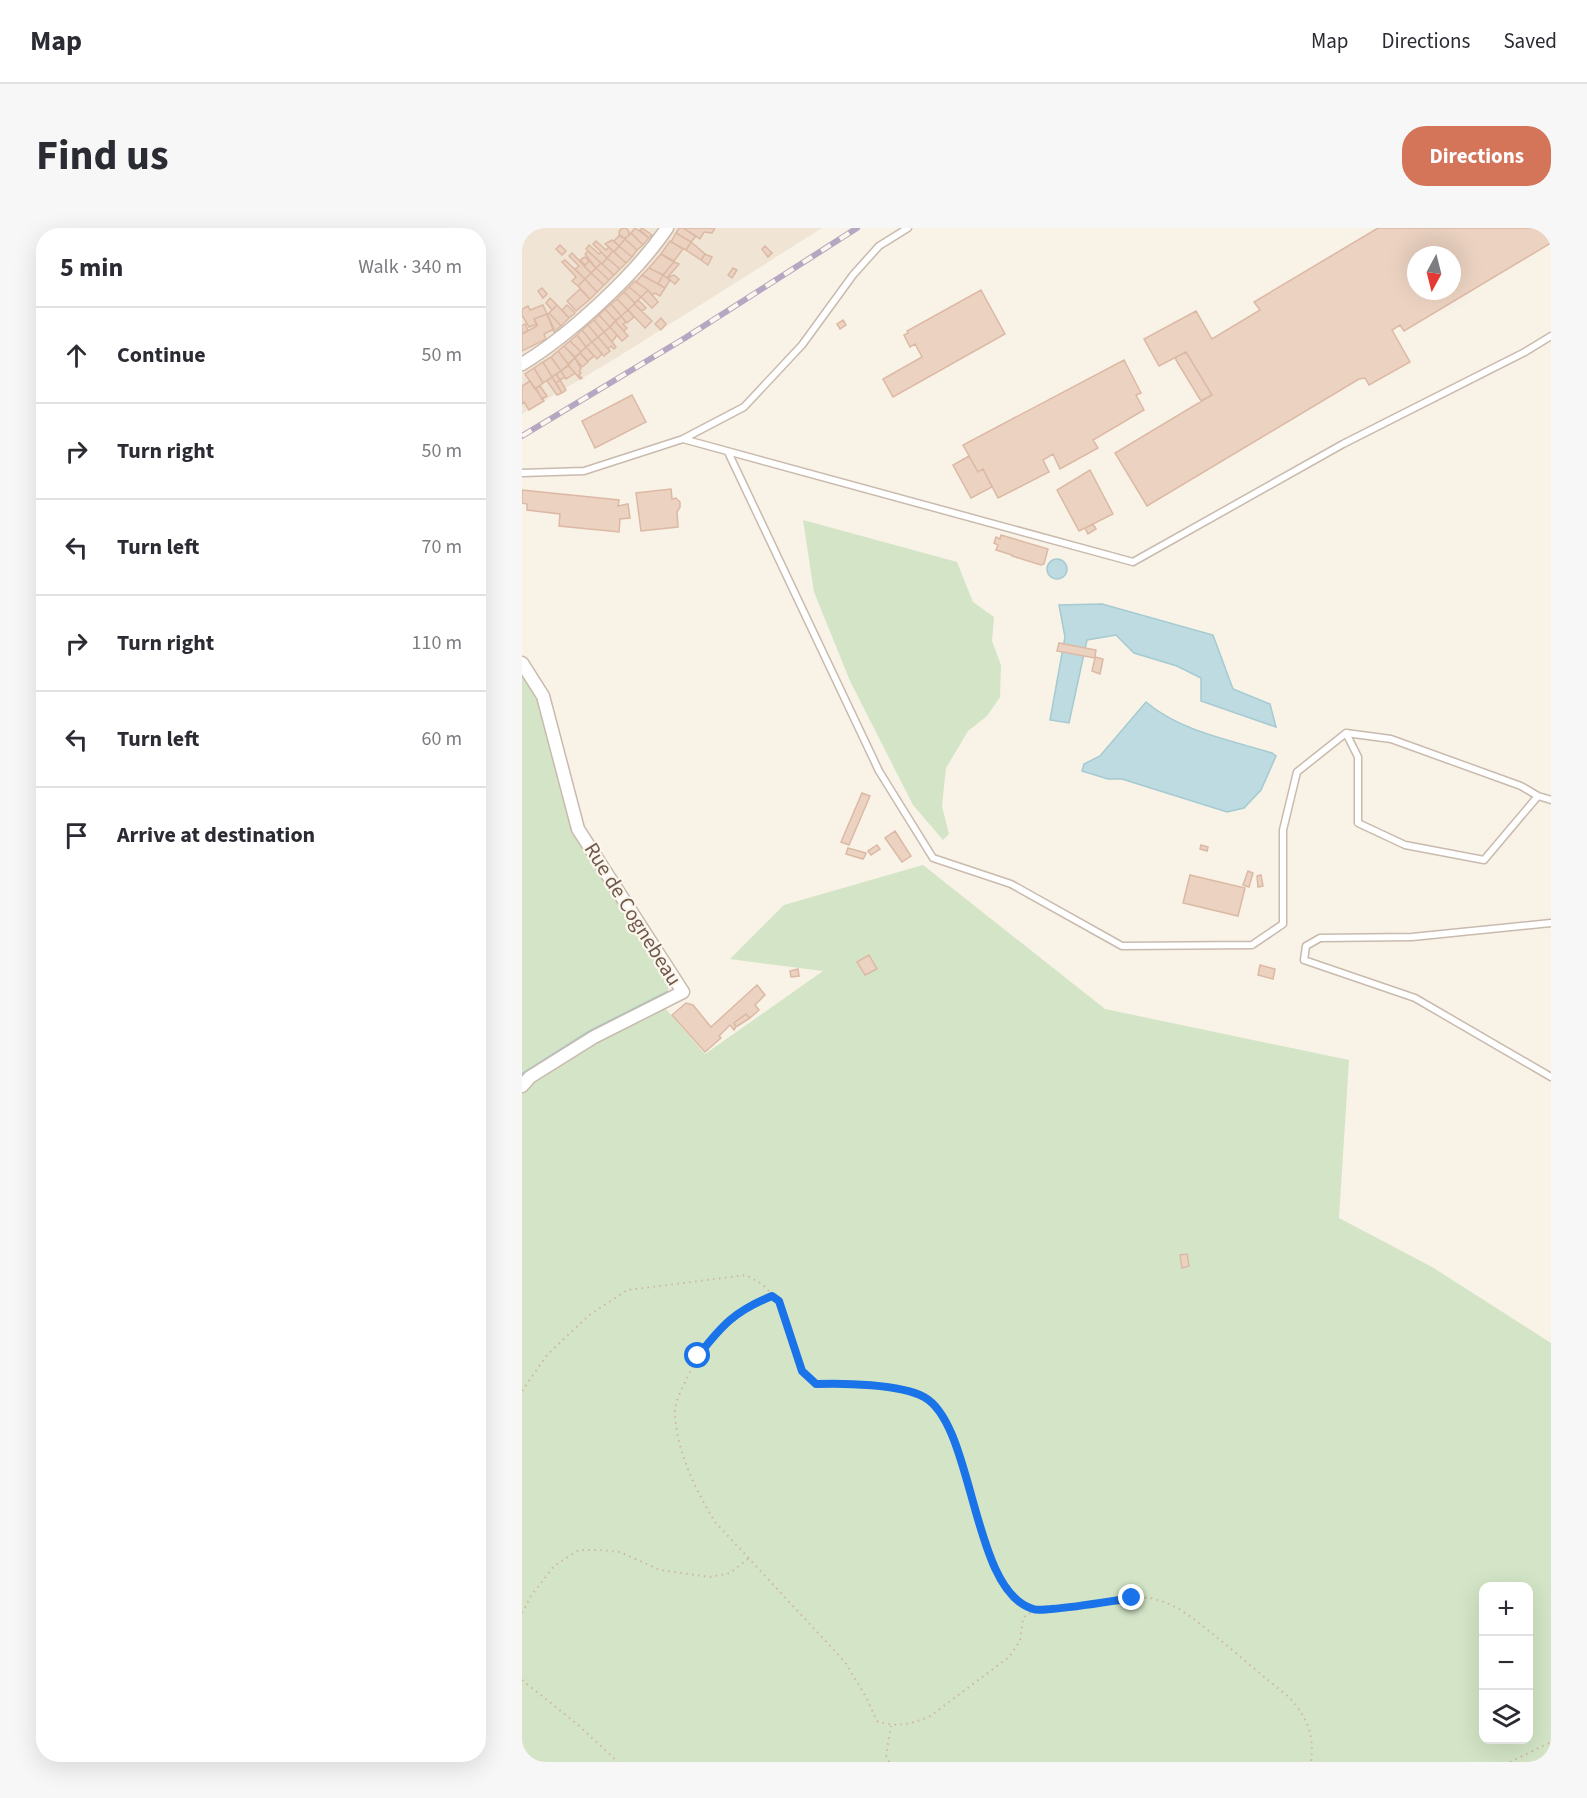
<!DOCTYPE html>
<html lang="en">
<head>
<meta charset="utf-8">
<style>
	body { margin:0; font-family:"Source Sans 3",sans-serif; background:#f7f7f7; color:#2b2b33 }
	.controls { position:absolute; right:18px; bottom:18px; display:grid; overflow:hidden; border-radius:12px; box-shadow:0 6px 24px #0002 }
	.controls button { width:54px; height:54px; display:grid; place-items:center; padding:0; border:0; border-bottom:2px solid #e1e1e2; background:#fff; color:#2b2b33; font:30px sans-serif }
	.compass { position:absolute; left:885px; top:18px; width:54px; height:54px; border-radius:50%; background:#fff; box-shadow:0 6px 24px #0002; rotate:187deg }
	.stop { position:absolute; width:18px; height:18px; margin:-14px; border:4px solid #1a73e8; border-radius:50%; background:#fff }
	.stop.end { background:#1a73e8; border-color:#fff; box-shadow:0 2px 6px #0008 }
	.list { margin:0; padding:0; list-style:none }
	h2 { display:flex; justify-content:space-between; align-items:center; height:78px; margin:0; padding:0 24px; font-size:26px }
	h2 small { font-size:20px; font-weight:400; color:#7c7c81 }
	.list li { display:grid; grid-template-columns:39px 1fr auto; gap:18px; align-items:center; box-sizing:border-box; height:96px; padding:0 24px; border-top:2px solid #e1e1e2 }
	.list b { display:block; font-size:22px; white-space:nowrap }
	.list em { font-size:20px; font-style:normal; color:#7c7c81 }
	.icon { flex:none; width:33px; height:33px; fill:none; stroke:currentColor; stroke-width:2; stroke-linecap:round; stroke-linejoin:round }
	.map { position:relative; flex:none; width:1029px; height:1534px; overflow:hidden; border-radius:24px }
	header { display:flex; align-items:center; gap:36px; box-sizing:border-box; height:84px; padding:0 30px; background:#fff; border-bottom:2px solid #e1e1e2 }
	header strong { font-size:28px }
	nav { display:flex; gap:33px; margin-inline-start:auto; font-size:21px }
	.intro { display:flex; align-items:center; justify-content:space-between; box-sizing:border-box; height:144px; padding:0 36px }
	h1 { margin:0; font-size:42px }
	.button { padding:15px 27px; border-radius:24px; background:#d4755a; color:#fff; font-size:21px; font-weight:700 }
	main { display:flex; gap:36px; padding:0 36px }
	aside { flex:1; background:#fff; border-radius:24px; box-shadow:0 6px 24px #0002 }
	.map>svg:first-child { display:block }
	.residential { fill:#f0e4d5 }
	.green { fill:#d3e5c6; fill-rule:evenodd }
	.water { fill:#bddbe0; stroke:#a5cad1; stroke-width:1.5 }
	.lines { fill:none; stroke-linecap:round; stroke-linejoin:round }
	.stream { stroke:#a5cad1; stroke-width:4 }
	.building { fill:#ebd2c1; stroke:#dcb9a4; stroke-width:1.5; fill-rule:evenodd }
	.lane-casing { stroke:#c9baae; stroke-width:9 }
	.street-casing { stroke:#c9baae; stroke-width:15 }
	.path { stroke:#d0b5a5; stroke-width:2; stroke-dasharray:1.5 4.5; stroke-linecap:butt }
	.lane { stroke:#fff; stroke-width:6 }
	.street { stroke:#fff; stroke-width:12 }
	.rail-casing { stroke:#b5a6c1; stroke-width:6 }
	.rail { stroke:#fdf6ec; stroke-width:4; stroke-dasharray:11; stroke-linecap:butt }
	.route { stroke:#1a73e8; stroke-width:8 }
	.labels { text-anchor:middle; stroke-width:4.5; stroke-linejoin:round; paint-order:stroke }
	.street-label { font-size:21px; fill:#6f5a4e; stroke:#fdf6ec }
</style>
</head>
<body>
<header>
<strong>Map</strong>
<nav><a>Map</a><a>Directions</a><a>Saved</a></nav>
</header>
<div class="intro"><h1>Find us</h1><a class="button">Directions</a></div>
<main>
<aside>
<h2>5 min<small>Walk · 340 m</small></h2>
<ul class="list">
<li><svg class="icon" aria-label="ahead" viewBox="0 0 24 24"><path d="M12 20V5M6 11l6-6 6 6"/></svg><div><b>Continue</b></div><em>50 m</em></li>
<li><svg class="icon" aria-label="right" viewBox="0 0 24 24"><path d="M7 20v-9h11M14 6l5 5-5 5"/></svg><div><b>Turn right</b></div><em>50 m</em></li>
<li><svg class="icon" aria-label="left" viewBox="0 0 24 24"><path d="M17 20v-9H6M10 6l-5 5 5 5"/></svg><div><b>Turn left</b></div><em>70 m</em></li>
<li><svg class="icon" aria-label="right" viewBox="0 0 24 24"><path d="M7 20v-9h11M14 6l5 5-5 5"/></svg><div><b>Turn right</b></div><em>110 m</em></li>
<li><svg class="icon" aria-label="left" viewBox="0 0 24 24"><path d="M17 20v-9H6M10 6l-5 5 5 5"/></svg><div><b>Turn left</b></div><em>60 m</em></li>
<li><svg class="icon" aria-label="arrive" viewBox="0 0 24 24"><path d="M6 21V4h12l-3 4 3 4H6"/></svg><div><b>Arrive at destination</b></div></li>
</ul>
</aside>
<div class="map">
<svg width="1029" height="1534" viewBox="0 0 1029 1534">
	<rect width="100%" height="100%" fill="#f9f2e6"/>
	<path class="residential" d="M0,0h300l-209,132 -91,54z"/>
	<path class="green" d="M281,292l154,42 16,40 21,15 -2,24 9,24 -1,32 -13,19 -19,15 -22,37 -4,38 7,28 -6,6 -30,-35 -63,-124 -36,-89z
		M0,447l16,24 37,132 95,151 -5,26 40,46 118,-83 -93,-12 54,-54 139,-40 182,144 244,51 -10,158 93,49 119,76v419h-1029zM962,1358h44v154h-44z"/>
	<path class="water" d="M525 341a10 10 0 1 1 20 0a10 10 0 1 1-20 0Z
		M580,376l111,31 20,54 37,15 6,23 -75,-26v-23l-24,-12 -43,-13 -18,-18 -29,5 -18,83 -19,-3 15,-83 -6,-32z
		M624,474c34,29 84,38 126,51l4,3 -15,34 -17,18 -17,4 -105,-33h-14l-26,-8 2,-7 16,-8z"/>
	<g class="lines">
		<path class="stream" d="M0,847l68,-43 77,-39"/>
	</g>
	<path class="building" d="M113,0l14,10 -6,7 -12,-12z
		M120,0l10,7 -3,3 -9,-8z
		M157,0h4l13,8 -5,6 -15,-9z
		M161,0h32l-3,5 -8,-1 -4,7z
		M856,0h173v15l-147,88 -4,-6 -8,5 18,32 -41,23 -4,-7 -6,1 -212,127 -32,-53 97,-58 -26,-43 -27,14 -15,-27 52,-28 16,28 48,-29 -6,-8zM894,27h36v36h-36z
		M97 5a5 5 0 1 1 10 0a5 5 0 1 1-10 0Z
		M109,5l12,12 -6,5 -12,-11z
		M154,5l15,9 -5,8 -15,-8z
		M98,7l5,4 -6,7 -5,-5z
		M103,11l12,11 -5,7 -13,-11z
		M90,12l7,6 -5,6 -9,-8z
		M74,13l10,9 3,-3 4,4 -6,7 -14,-14z
		M148,13l13,8 -9,12 -13,-7z
		M169,14l14,12 -4,6 -15,-10z
		M38,17l6,6 -4,4 -6,-6z
		M67,17l10,9 2,-2 6,6 -5,6 -16,-15z
		M97,18l13,11 -6,6 -12,-11z
		M243,18l7,7 -4,4 -6,-8z
		M66,23l13,12 -5,5 -11,-14z
		M91,23l13,12 -6,6 -13,-11z
		M50,25l19,20 -6,6 -10,-10 4,-3 -10,-10z
		M139,26l13,8 -11,13 -14,-7z
		M183,26l7,3 -4,8 -7,-5z
		M63,29l4,4 -4,4 -5,-5z
		M85,30l13,11 -6,6 -12,-11z
		M43,32l20,19 -7,7 -6,-5 4,-4 -14,-15z
		M67,33l7,7 -5,5 -7,-7z
		M152,34l5,2 -12,14 -4,-3z
		M79,35l13,12 -5,5 -13,-12z
		M74,40l13,12 -5,5 -13,-12z
		M127,40l14,7 -5,9 -16,-9z
		M211,40l4,2 -5,8 -4,-3z
		M69,45l13,12 -7,7 -12,-13z
		M120,47l23,13 -5,8 -5,-3 -3,2 -4,-5 -12,-8z
		M141,47l7,5 -5,8 -7,-4z
		M152,47l5,4 -4,5 -8,-6z
		M63,51l12,13 -7,7 -12,-13z
		M113,53l13,9 -7,7 -12,-10z
		M107,59l12,10 -6,6 -11,-11z
		M20,60l5,6 -4,4 -5,-7z
		M58,61l10,10 -14,12 -9,-10z
		M126,62l10,12 -6,6 -11,-11z
		M459,62l24,44 -112,63 -10,-18 39,-22 -7,-13 -5,3 -6,-12 4,-2 -1,-2z
		M102,64l11,11 -7,7 -11,-11z
		M28,70l7,7 -5,5 -6,-7z
		M95,71l11,11 -7,6 -10,-12z
		M116,72l8,8 -4,3 -8,-7z
		M89,76l10,12 -5,5 -11,-12z
		M112,76l18,17 -7,7 -17,-18z
		M21,77l4,9 -13,5 3,5 -8,3 -7,-12v-6l6,-3 2,4z
		M35,77l12,13 -8,8 -12,-13z
		M45,77l8,8 -6,5 -7,-8z
		M83,81l11,12 -6,6 -11,-12z
		M106,82l6,7 -7,6 -6,-7z
		M27,85l12,13 -7,6 -7,-18z
		M25,86l7,15 -10,5 2,5 -24,12v-17l15,-8 -3,-7z
		M77,87l11,12 -6,5 -10,-12z
		M99,88l5,6 -3,2 4,4 -3,3 -9,-10z
		M139,90l5,6 -5,6 -6,-6z
		M72,92l10,12 -6,5 -10,-12z
		M321,92l3,5 -6,4 -3,-5z
		M93,93l13,15 -6,5 -12,-14z
		M3,96l3,6 -6,4v-8z
		M66,97l10,12 -6,5 -10,-12z
		M88,99l7,8 -5,7 -8,-10z
		M60,102l10,12 -6,5 -9,-12z
		M82,104l12,15 -2,2 -3,-3 -3,3 -10,-12z
		M55,107l9,12 -5,5 -11,-11z
		M76,109l12,14 -6,5 -12,-14z
		M48,113l11,11 -6,5 -11,-11z
		M70,114l10,12 -5,5 -11,-12z
		M42,118l11,12 -7,6 -10,-13z
		M64,119l8,9 -6,5 -8,-8z
		M36,123l11,14 -8,6 -10,-14z
		M664,124l26,43 -11,6 -25,-41v-3z
		M58,125l8,9 -6,5 -7,-9z
		M29,129l10,14 -9,6 -9,-15z
		M53,130l6,11 -2,2 2,2 -2,2 3,3 -2,1 -12,-14z
		M602,132l17,33 -5,2 8,15 -51,30 5,8 -38,21 -7,-15 -10,6 6,12 -51,26 -15,-29 -5,3 -15,-27z
		M21,134l9,15 -9,6 -9,-15z
		M46,137l7,8 -9,6 -5,-8z
		M12,140l9,15 -8,6 -10,-15z
		M39,143l4,6 -5,3 -4,-6z
		M34,146l4,6 -4,3 -4,-6z
		M30,149l10,16 -5,2 -10,-14z
		M38,152l6,10 -4,3 -6,-10z
		M8,153l14,20 -15,9 -5,-8 -2,2v-18z
		M18,158l7,10 -5,3 -6,-11z
		M110,167l14,27 -51,26 -13,-27z
		M447,228l9,16 5,-3 9,18 -21,11 -18,-33z
		M568,242l23,44 -34,17 -22,-41z
		M149,261l1,10 4,-1 4,4v5l-3,5 1,15 -37,4 -5,-38z
		M0,262l97,10 -1,6 10,-2 2,14 -10,1 -1,13 -60,-6 1,-12 -33,-4v-6l-5,-1z
		M571,296l3,5 -8,5 -3,-6z
		M479,307l47,14 -4,15 -3,1 -29,-9v-1l-16,-5 2,-5 -4,-2 2,-6 4,2z
		M537,415l37,7 -1,7 8,2 -3,15 -8,-3 3,-13 -38,-7z
		M340,565l8,3 -21,49 -8,-3z
		M373,603l16,25 -9,6 -17,-24z
		M355,617l3,4 -9,6 -3,-4z
		M679,617l7,2 -1,4 -7,-2z
		M326,620l18,5 -1,3 -2,3 -17,-5z
		M726,643l5,2 -4,14 -6,-2z
		M668,647l55,13 -7,28 -55,-13z
		M739,647l2,11 -5,1 -1,-11z
		M347,727l8,14 -12,6 -8,-13z
		M738,737l15,4 -2,10 -15,-4z
		M276,741l1,7 -8,1 -1,-6z
		M235,757l8,10 -10,10 4,5 -9,8 -4,-4 -12,9 2,4 -2,3 -4,-5 -11,11 2,2 -16,14 -33,-37 14,-12 7,2 18,22z
		M224,786l4,4 -14,9 -2,-4z
		M665,1026l2,12 -7,2 -2,-13z"/>
	<g class="lines">
		<g class="lane-casing">
			<path id="lane" d="M161,211l450,123 210,-118 182,-92 26,-16
				M206,224l151,319 54,87 78,26 111,62 130,-1 31,-21v-94l14,-58 49,-39 12,24v66l47,22 79,15 54,-64 13,4
				M0,245l62,-2 99,-32 61,-32 58,-62 51,-70 26,-29 29,-18
				M824,505l45,6 130,47 17,10
				M1029,695l-139,14 -92,1 -14,8 -2,14 111,38 136,79"/>
		</g>
		<g class="street-casing">
			<path id="street" d="M0,136c48,-29 114,-90 145,-136
				M0,435l21,33 35,133 105,163 -89,45 -64,40 -8,9"/>
		</g>
		<path class="path" d="M250,1068c-40,14 -65,43 -84,80 -5,11 -14,26 -13,39 2,37 21,76 40,107l130,140 21,35 11,24c20,7 32,3 52,-4l80,-60 11,-16 3,-23 11,-8
			M0,1163l25,-36 41,-39 39,-26 119,-15 16,9 17,17 23,70 14,13c28,-1 84,0 108,13 29,15 38,71 47,100 5,16 10,32 16,48 7,19 14,41 30,55 29,27 104,-12 141,0 24,7 42,24 61,39 23,19 46,39 70,58 19,22 25,36 22,65
			M0,1385l9,-17 23,-30 25,-16h20l21,2 40,18 50,7 20,-4 19,-15
			M0,1452l55,44 41,38
			M367,1534l-3,-7 5,-29
			M988,1534l41,-20"/>
		<use href="#lane" class="lane"/>
		<use href="#street" class="street"/>
		<g class="rail-casing">
			<path id="rail" d="M0,208l163,-98 172,-110"/>
		</g>
		<use href="#rail" class="rail"/>
	</g>
	<g class="lines">
		<path class="route" d="M176,1128c24,-31 37,-45 74,-60l7,5 23,70 14,13c27,-1 84,0 108,13 51,28 47,194 109,212 5,2 13,0 18,0 27,-2 54,-7 81,-11"/>
	</g>
	<g class="labels">
		<g class="street-label">
			<text transform="translate(111 686) rotate(58)" y="7">Rue de Cognebeau</text>
		</g>
	</g>
</svg>
<div class="controls">
<button>+</button>
<button>−</button>
<button><svg class="icon" aria-label="layers" viewBox="0 0 24 24"><path d="M12 4l9 5-9 5-9-5zM3 14l9 5 9-5"/></svg></button>
</div>
<svg class="compass" viewBox="-18 -18 36 36"><path d="M0-13l5 13h-10z" fill="#e53935"/><path d="M0 13l5-13h-10z" fill="#7c7c81"/></svg>
<div class="stop" style="left:176px;top:1128px"></div>
<div class="stop end" style="left:610px;top:1370px"></div>
</div>
</main>
</body>
</html>
